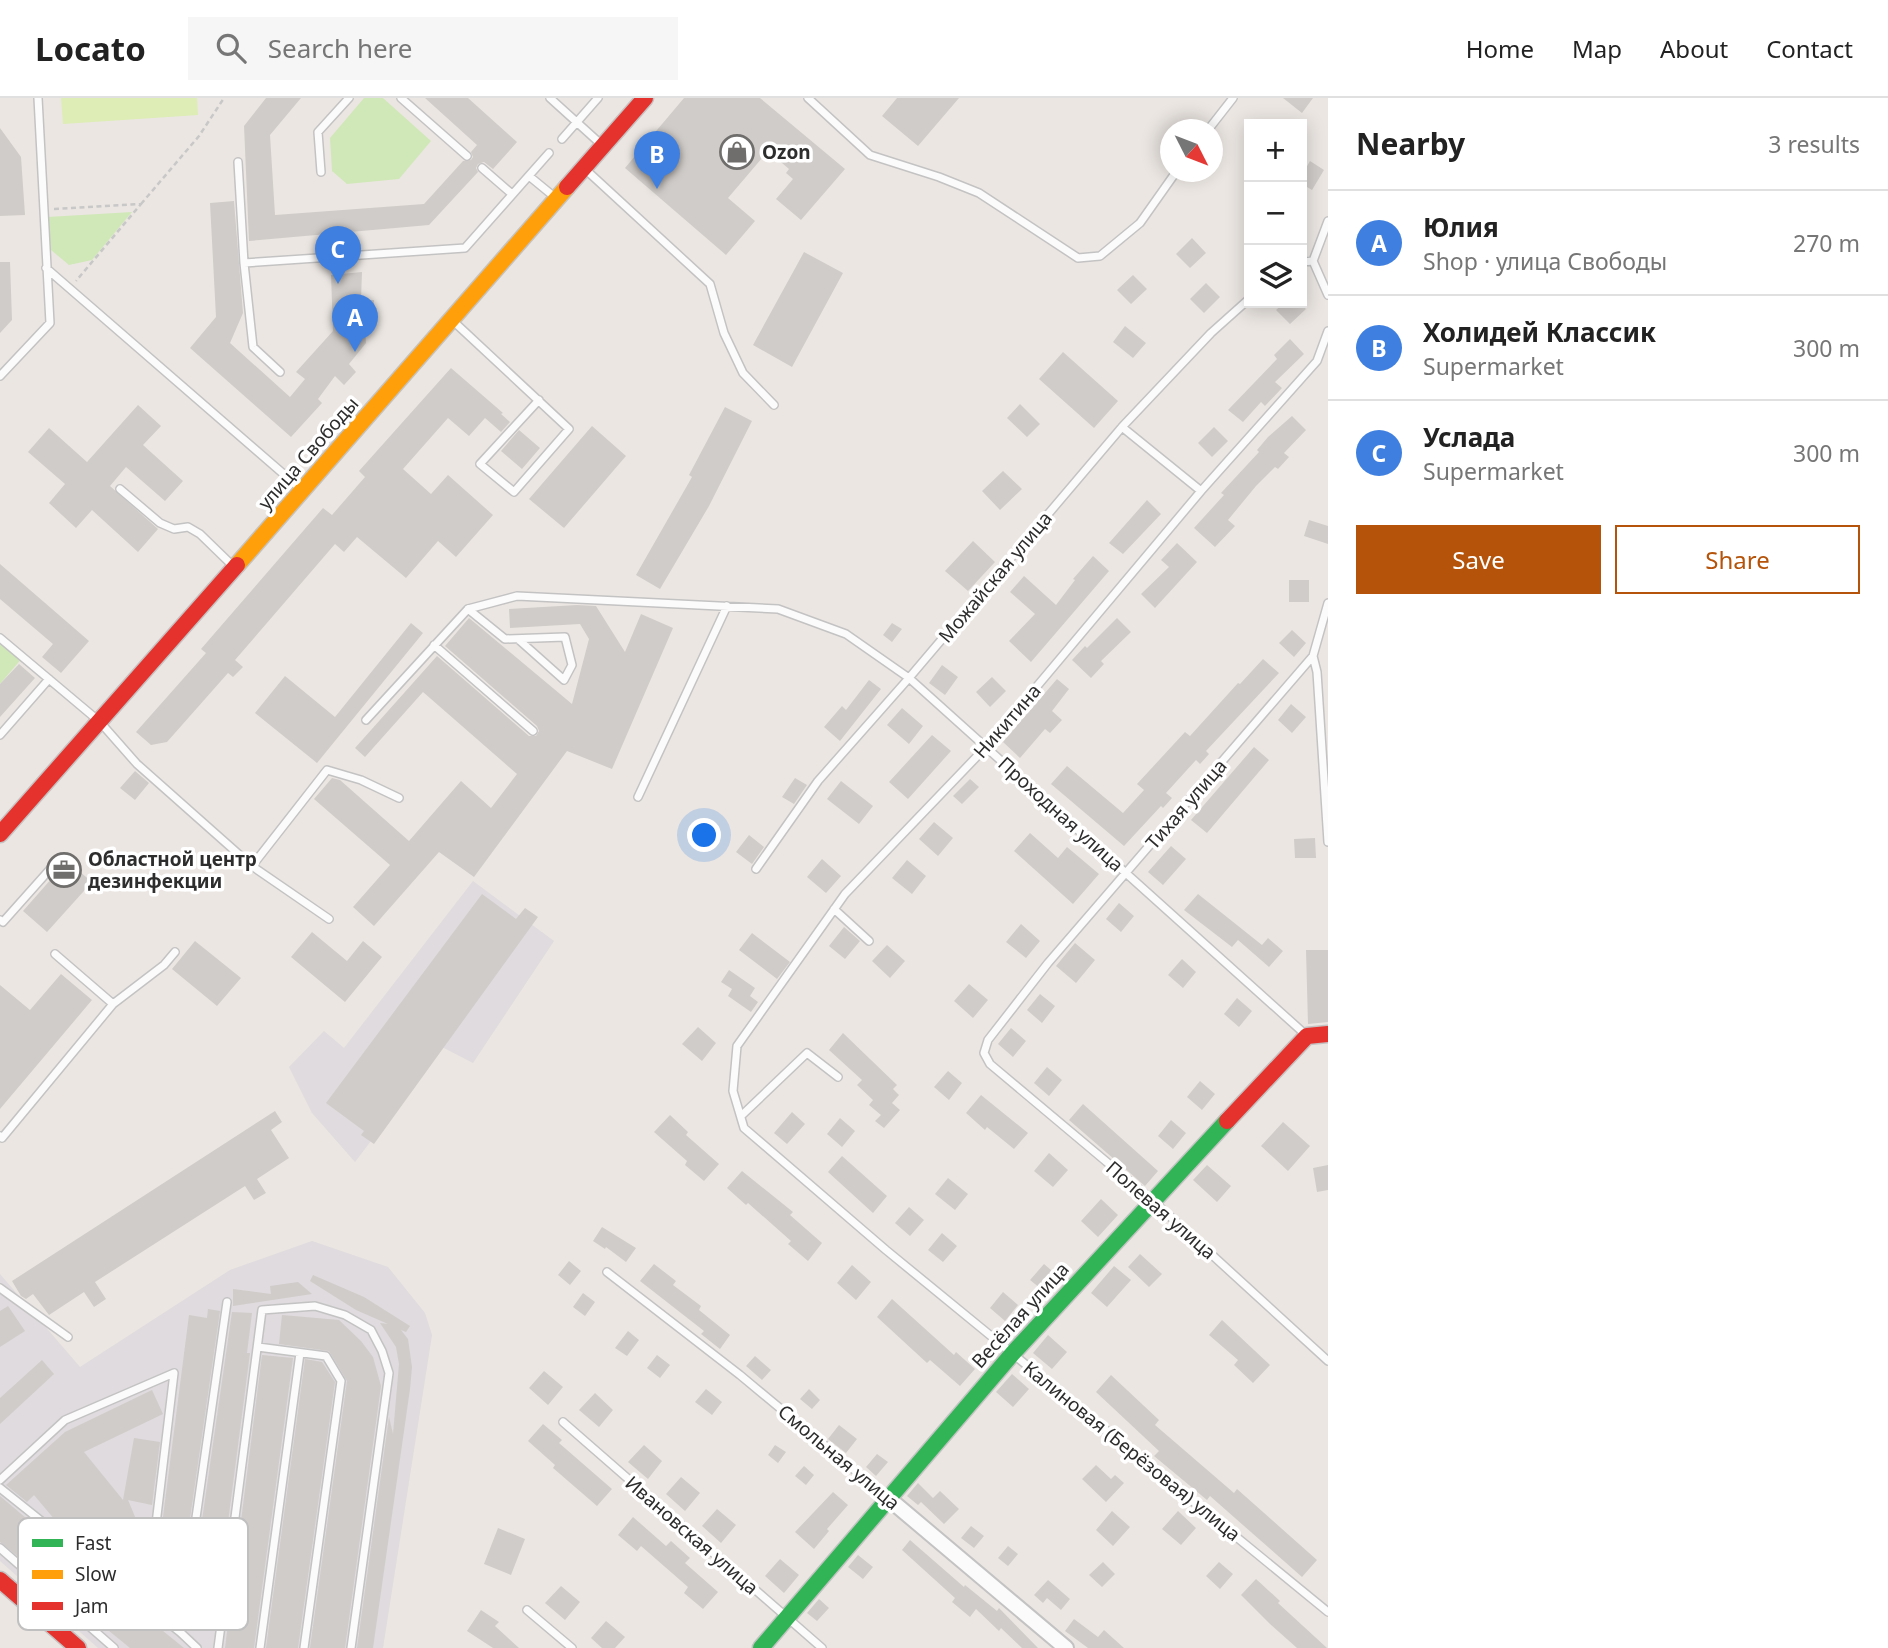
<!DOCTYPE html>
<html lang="en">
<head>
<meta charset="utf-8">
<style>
	body { margin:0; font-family:"Noto Sans",sans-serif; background:#f6f6f6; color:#222 }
	.controls { position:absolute; right:21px; top:21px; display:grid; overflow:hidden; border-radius:0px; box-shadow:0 4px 18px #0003 }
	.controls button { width:63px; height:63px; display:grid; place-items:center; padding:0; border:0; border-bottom:2px solid #e0e0e0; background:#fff; color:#222; font:35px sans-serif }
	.compass { position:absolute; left:1160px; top:21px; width:63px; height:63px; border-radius:50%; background:#fff; box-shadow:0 4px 18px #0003; rotate:132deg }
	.you { position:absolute; left:705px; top:738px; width:24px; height:24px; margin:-18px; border:5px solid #fff; border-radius:50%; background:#1a73e8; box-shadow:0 0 0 10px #1a73e833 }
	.badge { display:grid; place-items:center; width:46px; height:46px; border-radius:50%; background:#b45309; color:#fff; font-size:23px; font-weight:700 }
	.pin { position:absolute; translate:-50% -58px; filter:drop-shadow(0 2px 4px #0008) }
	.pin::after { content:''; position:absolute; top:37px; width:24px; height:21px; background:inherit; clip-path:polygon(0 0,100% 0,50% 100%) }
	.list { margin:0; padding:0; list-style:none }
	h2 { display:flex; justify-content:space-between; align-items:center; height:91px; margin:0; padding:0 28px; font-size:30px }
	h2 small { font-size:23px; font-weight:400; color:#767676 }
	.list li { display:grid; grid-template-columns:46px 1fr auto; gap:21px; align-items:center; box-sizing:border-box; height:105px; padding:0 28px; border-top:2px solid #e0e0e0 }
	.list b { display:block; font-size:26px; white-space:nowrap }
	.list p { margin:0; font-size:23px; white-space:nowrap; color:#767676 }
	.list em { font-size:23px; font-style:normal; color:#767676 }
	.actions { display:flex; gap:14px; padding:21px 28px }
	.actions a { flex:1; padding:16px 0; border:2px solid #b45309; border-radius:0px; text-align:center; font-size:24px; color:#b45309 }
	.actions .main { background:#b45309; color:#fff }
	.icon { flex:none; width:38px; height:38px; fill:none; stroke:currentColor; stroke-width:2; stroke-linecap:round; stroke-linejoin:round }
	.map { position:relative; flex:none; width:1328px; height:1550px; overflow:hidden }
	header { display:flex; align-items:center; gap:42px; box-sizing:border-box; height:98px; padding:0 35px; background:#fff; border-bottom:2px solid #e0e0e0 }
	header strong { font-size:33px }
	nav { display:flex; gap:38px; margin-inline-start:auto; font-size:24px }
	.search { width:490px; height:63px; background:#f6f6f6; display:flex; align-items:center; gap:18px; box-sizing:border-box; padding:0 24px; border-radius:0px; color:#767676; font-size:26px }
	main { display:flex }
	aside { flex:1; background:#fff }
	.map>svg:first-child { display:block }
	.industrial { fill:#dfdbde }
	.green { fill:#d0e8b8 }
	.pitch { fill:#ddedb5 }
	.building { fill:#d0ccc9 }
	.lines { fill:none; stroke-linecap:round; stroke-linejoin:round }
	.lane-casing { stroke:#c4c3c3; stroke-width:10 }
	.street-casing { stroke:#c4c3c3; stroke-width:18 }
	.fast-casing { stroke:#c4c3c3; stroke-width:19 }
	.slow-casing { stroke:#c4c3c3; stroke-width:19 }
	.jam-casing { stroke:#c4c3c3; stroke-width:19 }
	.path { stroke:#c8c8c8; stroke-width:2.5; stroke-dasharray:5 3.5; stroke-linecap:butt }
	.lane { stroke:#fcfbfb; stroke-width:7 }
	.street { stroke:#fcfbfb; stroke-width:14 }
	.fast { stroke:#30b455; stroke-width:16 }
	.slow { stroke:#ff9f0a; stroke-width:16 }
	.jam { stroke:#e5322d; stroke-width:16 }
	.labels { text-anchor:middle; stroke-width:7; stroke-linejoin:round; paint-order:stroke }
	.poi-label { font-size:19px; font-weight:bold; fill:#2d2d2d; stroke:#fff; text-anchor:start }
	.street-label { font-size:19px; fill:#2d2d2d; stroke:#fff }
	.key { fill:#fff; stroke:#c0c0c0; stroke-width:2 }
	.key-label { font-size:19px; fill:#2d2d2d }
</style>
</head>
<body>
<header>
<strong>Locato</strong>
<div class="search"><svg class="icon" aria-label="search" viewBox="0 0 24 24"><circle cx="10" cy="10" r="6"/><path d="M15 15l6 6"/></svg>Search here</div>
<nav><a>Home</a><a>Map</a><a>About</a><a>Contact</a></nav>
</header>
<main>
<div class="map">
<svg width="1328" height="1550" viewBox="0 0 1328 1550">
	<rect width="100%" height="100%" fill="#ebe6e2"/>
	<path class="industrial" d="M473,783l81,60 -81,122 -31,-16 -87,115 -43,-49 -23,-46 35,-36 20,17z
		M312,1143l76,26 37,46 7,22 -49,313h-285l-98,-87v-287l80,93 150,-97z"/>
	<path class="green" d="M364,0h19l48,43 -32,38 -52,5 -15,-13 -2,-33z
		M132,114l-40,48 -23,5 -18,-15 -4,-33z
		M0,540l23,19 -23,27z"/>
	<path class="pitch" d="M61,0h136l1,17 -135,9z"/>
	<path class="building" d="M266,0h35l-31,37 5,80 149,-11 39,-43 8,-1 2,-3 -2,-5 6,-7 -52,-47h43l49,44 -24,27 -9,-7 -6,2 -2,4 2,4 -49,53 -180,16 -5,-115z
		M684,0h76l85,71 -44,51 -25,-21 17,-20 -7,-6 3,-4 -21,-18 -40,47 27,23 -29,34 -101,-87z
		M897,0h62l-41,48 -36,-30z
		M1283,0h30l-11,15z
		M0,30l21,29 4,58 -25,1z
		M1310,63l14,9 -12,20 -10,-6v-9z
		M234,103l9,112 -13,30 60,54 15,-18 -9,-7 37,-41 -2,-56 31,-3 -1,28h13v12l-10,2 2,29 -17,21 7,8 -12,13 -9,-9 -17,23 4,4 -31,34 -101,-89 26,-31 -6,-114z
		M1192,140l14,15 -16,15 -14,-14z
		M804,154l39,21 -51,94 -39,-22z
		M0,164h10l2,58 -12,13z
		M1133,177l14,14 -16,15 -14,-14z
		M1206,185l14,14 -16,16 -14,-14z
		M1284,205h16l6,6 -16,15 -14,-14z
		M1125,228l21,17 -13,15 -20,-16z
		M1290,241l14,15 -29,28 7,6 -17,18 -4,-4 -18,20 -15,-12 49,-51 -3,-4z
		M1063,254l55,49 -24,27 -55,-49z
		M451,270l52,45 -2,1 9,8 -9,10 -16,-14 -16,18 -21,-18 -45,51 28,25 17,-19 45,40 -37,42 -18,-16 -32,37 -49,-41 -13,15 -9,-8 -100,116 8,7 -10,10 -5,-4 -61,69 -16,3 -15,-13 70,-79 -5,-4 122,-141 9,7 33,-38 -6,-6z
		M1020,306l20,20 -13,13 -20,-19z
		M138,307l23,21 -18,19 40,36 -18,20 -39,-34 -16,19 48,43 -20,23 -46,-42 -16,18 -27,-25 16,-19 -37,-32 21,-24 38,34z
		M725,309l27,14 -43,85 -49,83 -24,-14 56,-98 -3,-2z
		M1292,318l14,14 -22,23 5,4 -11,12 -3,-2 -19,19 -28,34 7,6 -20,21 -21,-19 30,-33 -3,-2 38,-41 -2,-2 11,-13z
		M592,328l34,30 -62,72 -35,-29z
		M1214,329l14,14 -16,16 -14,-14z
		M519,332l21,18 -18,21 -21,-18z
		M1003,373l19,18 -22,21 -18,-19z
		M1147,402l14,14 -38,40 -14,-11z
		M1309,422l19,6v18l-24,-8z
		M973,443l22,21 -27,29 -23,-20z
		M1177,445l20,19 -42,46 -14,-14 28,-27 -8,-7z
		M1093,458l16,15 -78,91 -22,-21 26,-27 -25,-22 14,-16 32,29 19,-25 -2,-1z
		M0,466l89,77 -28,32 -19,-16 11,-13 -53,-45z
		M1289,482h20v22h-20z
		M577,507l19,1 29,46 16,-38 32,14 -61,141 -45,-18 -93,126 -35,-25 -65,74 -21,-19 37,-42 -76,-66 18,-21 8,2 69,61 52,-60 30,27 26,-34 -94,-82 -58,65 -10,-9 82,-92 92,80h7l3,-5 -2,-5 -92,-80 24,-28 103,86 17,-65 -9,-15 -70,4 -1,-19z
		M1117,520l14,14 -30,29 3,3 -13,14 -19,-18 13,-14 2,2z
		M411,525l12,10 -106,130 -62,-50 30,-37 50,41z
		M892,525l10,6 -10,13 -9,-7z
		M1292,532l14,13 -12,14 -15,-14z
		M1263,561l16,14 -73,78 3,3 -9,10 -4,-4 -30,33 6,5 -9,10 -2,-2 -37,40 -73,-62 16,-18 56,47 21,-23 -7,-6 48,-52 5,4 48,-53 2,1z
		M19,566l16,14 -35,39v-33z
		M942,567l16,12 -13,18 -16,-12z
		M992,579l14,14 -16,16 -14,-15z
		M1057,581l12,10 -17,22 10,9 -12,13 -5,-4 -25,29 -17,-16z
		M869,582l12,9 -41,52 -16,-14 18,-21 4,4z
		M1291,606l15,13 -14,16 -14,-13z
		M902,610l21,18 -14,18 -22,-19z
		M932,637l19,16 -43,48 -19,-17z
		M1254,649l15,13 -62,73 -16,-13z
		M135,673l14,12 -14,17 -15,-12z
		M795,680l12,7 -13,19 -12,-7z
		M970,681l9,8 -17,17 -9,-8z
		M841,683l32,25 -14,18 -32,-25z
		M934,724l19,16 -15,18 -19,-17z
		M1030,735l28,25 9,-11 32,27 -26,30 -59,-53z
		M749,737l15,12 -12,17 -16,-12z
		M1315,740l1,20h-21l-1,-19z
		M1171,748l15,13 -23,26 -15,-13z
		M822,761l19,17 -15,17 -19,-16z
		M907,762l19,16 -14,18 -20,-16z
		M67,763l25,21 -45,50 -24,-21z
		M482,796l34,25 9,-11 13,9 -164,227 -13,-9 3,-4 -38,-28z
		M1198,796l64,51 6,-7 15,13 -14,16 -31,-27 -6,7 -48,-37z
		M1119,805l15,13 -13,16 -15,-13z
		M1021,826l19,17 -14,17 -20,-16z
		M844,829l16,14 -15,18 -16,-13z
		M312,834l35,29 16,-20 19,16 -37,45 -54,-45z
		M752,835l38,29 -13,17 -38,-29z
		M195,843l46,37 -24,28 -45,-37z
		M1075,845l20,17 -19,23 -20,-17z
		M887,847l18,16 -15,17 -18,-17z
		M1306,852h22v72l-20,2z
		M1182,861l14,13 -13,16 -15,-13z
		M729,872l26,18 -5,8 8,6 -7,10 -23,-16 4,-7 -11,-7z
		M61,876l31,26 -92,109v-124l30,25z
		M969,886l19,16 -15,18 -19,-17z
		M1040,896l15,12 -13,17 -15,-13z
		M1237,900l15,13 -13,16 -15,-13z
		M698,929l18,16 -14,18 -20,-17z
		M1011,930l15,13 -13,16 -15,-13z
		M843,935l54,52 -4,4 6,6 -7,8 8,7 -16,18 -9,-7 6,-6 -12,-10 4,-5 -16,-15 5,-5 -33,-30z
		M1047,969l15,13 -13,16 -15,-13z
		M948,973l14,12 -13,17 -15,-13z
		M1200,983l15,13 -13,16 -15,-13z
		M981,997l47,38 -14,16 -27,-22 -2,3 -19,-17z
		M1083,1006l75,67 -13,15 -76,-66z
		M275,1013l7,11 -11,8 18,28 -32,21 9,14 -12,7 -9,-14 -150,96 11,17 -12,8 -10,-15 -35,23 -16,-21 -7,5 -5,-3 -9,-15z
		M792,1014l13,12 -18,20 -13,-11z
		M670,1017l18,17 -2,3 33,29 -15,17 -19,-16 2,-4 -33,-29z
		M840,1020l15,13 -13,16 -15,-13z
		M1171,1022l15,13 -13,16 -15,-13z
		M1283,1024l27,24 -22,25 -27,-25z
		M1049,1055l19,17 -15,17 -19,-16z
		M842,1058l45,40 -14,17 -45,-41z
		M1207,1067l24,21 -14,16 -24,-22z
		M1328,1067v25l-11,2 -4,-24z
		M742,1073l51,41 -3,3 32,28 -14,18 -20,-17 3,-3 -43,-38 -2,2 -19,-17z
		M948,1080l20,16 -13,16 -20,-16z
		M1101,1101l17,16 -20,22 -17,-16z
		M909,1109l15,13 -14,16 -15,-13z
		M602,1129l34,21 -10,14 -20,-15 -1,2 -12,-8z
		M942,1135l15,13 -14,16 -15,-12z
		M1140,1156l22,20 -13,13 -21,-20z
		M569,1163l12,10 -11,14 -12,-10z
		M654,1166l22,17 -3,4 28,21 -2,4 31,25 -10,14 -19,-15 3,-3 -64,-50z
		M1044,1166l14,12 -13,16 -15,-12z
		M852,1167l19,17 -15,18 -19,-17z
		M1114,1168l17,14 -24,27 -16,-14z
		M313,1177l51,22 46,29 -4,6 -5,-2 7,9 4,28 -2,22 -37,259h-16l32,-231 4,17 6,-70 -3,-17 -16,-24 8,1 -32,-14 -46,-29z
		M298,1184l14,12 -79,12v-17l38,5 -1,-8z
		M1003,1194l15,13 -13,16 -15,-13z
		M583,1195l12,9 -10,14 -12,-9z
		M892,1201l62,56 2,-3 19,17 -15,17 -30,-26 -3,3 -50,-46z
		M8,1208l17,25 -25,16v-36z
		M208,1211l12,2 -39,270h-5l-17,-33 30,-233 18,3z
		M232,1214l20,1 -5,40h3l-36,277 -25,-3 6,-44h-2z
		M282,1217l57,5 22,21 12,16 8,29 -36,262h-35l37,-267 -18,-30 -50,-7z
		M1222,1222l48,45 -17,18 -19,-18 4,-5 -29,-25z
		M628,1233l11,9 -12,16 -12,-8z
		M1048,1237l19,17 -15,17 -19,-16z
		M262,1257l31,3 -39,290h-29z
		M657,1257l13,10 -10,13 -13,-10z
		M755,1258l16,14 -9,10 -16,-14z
		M305,1261l17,3 13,20 -37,266h-32z
		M42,1262l12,14 -54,50v-26z
		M544,1273l19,16 -15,18 -19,-17z
		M1012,1276l17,15 -16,18 -17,-15z
		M1111,1277l48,45 -4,5 79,68 3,-4 80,71 -15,17 -92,-81 -3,4 -53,-44 5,-5 -63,-59z
		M706,1291l16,13 -10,13 -17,-13z
		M809,1291l11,11 -8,9 -12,-10z
		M152,1292l11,24 -79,38 39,48 11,-62 26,4 -8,63 -24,-5 39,93 -17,7 -23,-52 -17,20 -44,-35 -32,-38 -7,7 -21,-17 59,-53z
		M595,1295l18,17 -14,17 -20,-17z
		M543,1326l19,16 -3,3 53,46 -15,17 -44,-38 2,-3 -27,-24z
		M839,1327l18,14 -11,14 -18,-14z
		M644,1347l18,16 -14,18 -20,-17z
		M775,1347l11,7 -8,11 -10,-8z
		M877,1356l11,8 -12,14 -10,-9z
		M1096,1367l15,14 4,-4 9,8 -18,19 -24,-23z
		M804,1368l10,9 -8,10 -11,-9z
		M681,1379l19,16 -15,18 -19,-17z
		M918,1385l15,15 7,-7 19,18 -15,15 -23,-22 -3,3 -11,-9z
		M833,1394l15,13 -21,24 2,2 -15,18 -19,-17z
		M0,1398l86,73 2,-3 14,11 -3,2 85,69h-54l-130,-106z
		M717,1411l19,16 -15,18 -19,-17z
		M1112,1413l18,16 -17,19 -17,-16z
		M1178,1413l18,17 -15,17 -19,-16z
		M633,1419l33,29 5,-5 19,17 -5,5 33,29 -15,17 -19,-16 4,-6 -47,-41 -4,5 -19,-16z
		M971,1428l13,10 -10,12 -13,-10z
		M498,1430l27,11 -14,36 -27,-11z
		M910,1442l54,47 1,-2 32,26 2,-3 39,40h-16l-21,-20 -2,3 -23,-22 -6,8 -18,-15 3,-4 -53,-48z
		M1008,1448l10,8 -10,12 -10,-8z
		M858,1457l15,12 -10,12 -15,-12z
		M780,1461l19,16 -15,18 -19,-17z
		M1103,1464l12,12 -13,13 -13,-12z
		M1219,1464l14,12 -13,15 -14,-13z
		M1256,1481l24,22 -2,2 49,45h-30l-27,-24 -29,-29z
		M1048,1482l22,19 -9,11 -14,-12 -4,5 -9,-8z
		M561,1488l19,16 -15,18 -20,-17z
		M819,1501l10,9 -12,13 -10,-8z
		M481,1512l18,12 -4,4 24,22h-26l-26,-17z
		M1074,1521l24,18 6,-7 20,18h-36l-23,-17z
		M606,1523l19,16 -10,11h-13l-11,-10z"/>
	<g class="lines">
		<g class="lane-casing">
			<path id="lane" d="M401,0l66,58
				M550,0l53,48
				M808,0l62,57 69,22 40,16 99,65 22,-2 40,-33 36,-51
				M1208,32l25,-32
				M562,41l36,-41
				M238,64l6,101
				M482,70l30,26
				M585,71l125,115 14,49 19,40 31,32
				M321,74l-3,-40 31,-34
				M529,78l28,23
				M1313,163l15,-40
				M1302,164l11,-1 15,34
				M46,170l256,222
				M452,222l117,109 -55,63 -34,-28 59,-64
				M1328,233l-11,30 -116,130 -215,256 -141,147 -108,152 -4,45 11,37 142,122 442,362
				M280,274l-27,-25 -9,-84 221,-15 84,-95
				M0,278l50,-53 -12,-225
				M1122,329l79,64
				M120,391l40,34 14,6 14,-2 12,7 34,33
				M1328,505l-15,53 -265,307 -60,77 -4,13 6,11 162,136 176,161
				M468,511l49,-13 261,13 68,25 63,44 397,357
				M468,511l37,30 60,-2 7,28 -8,15 -46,-41
				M0,540l100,84 37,42 115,102 77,53
				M434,547l99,86
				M1313,558l4,16 11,170
				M366,622l102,-111
				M0,637l49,-56
				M638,699l89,-191
				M252,768l75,-96 34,10 38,18
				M756,771l62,-88 91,-103 213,-251 89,-94 38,-34
				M834,811l35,32
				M0,822l3,2 57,-64
				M113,906l51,-39 11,-13
				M741,1018l66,-63 31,24
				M0,1038l2,2 111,-134 -58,-50
				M607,1174l133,103 148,123
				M0,1190l68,49
				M258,1249l68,9 15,25 -37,267
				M563,1324l259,226
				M0,1382l65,-60 109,-47 -21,176 30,60 -3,23 17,16
				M0,1390l180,144
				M0,1450l114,100
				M183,1510l44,-306
				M527,1512l45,38
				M218,1550l44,-338 53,-4 30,9 26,15 11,21 7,22 -38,275
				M260,1550l40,-295"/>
		</g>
		<g class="street-casing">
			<path id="street" d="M888,1400l178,150"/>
		</g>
		<g class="fast-casing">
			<path id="fast" d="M761,1550l252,-295 214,-232"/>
		</g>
		<g class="slow-casing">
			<path id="slow" d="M237,467l330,-378"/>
		</g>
		<g class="jam-casing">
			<path id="jam" d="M567,89l78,-89
				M0,736l237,-269
				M1227,1023l80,-85 21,-2
				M0,1482l78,68"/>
		</g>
		<path class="path" d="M141,106l58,-68 25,-38
			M54,111l87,-5 -65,77"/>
		<use href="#lane" class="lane"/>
		<use href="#street" class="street"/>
		<use href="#fast" class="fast"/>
		<use href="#slow" class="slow"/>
		<use href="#jam" class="jam"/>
	</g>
	<defs>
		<g id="shop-ring" transform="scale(1.75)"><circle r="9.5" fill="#fff" stroke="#706e6c" stroke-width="1.5"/><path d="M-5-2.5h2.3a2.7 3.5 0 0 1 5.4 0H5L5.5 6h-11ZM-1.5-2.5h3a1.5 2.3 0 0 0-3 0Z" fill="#706e6c"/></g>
		<g id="office-ring" transform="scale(1.75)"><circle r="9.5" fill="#fff" stroke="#706e6c" stroke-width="1.5"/><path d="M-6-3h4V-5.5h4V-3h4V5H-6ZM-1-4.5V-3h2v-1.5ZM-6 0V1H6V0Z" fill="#706e6c"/></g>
	</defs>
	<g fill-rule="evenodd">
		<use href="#shop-ring" x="737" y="54"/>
		<use href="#office-ring" x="64" y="772"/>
	</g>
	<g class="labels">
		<g class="poi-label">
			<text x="762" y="61">Ozon</text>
			<text x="88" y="768">Областной центр<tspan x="88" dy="22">дезинфекции</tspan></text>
		</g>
		<g class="street-label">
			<text transform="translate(308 355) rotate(-49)" y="7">улица Свободы</text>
			<text transform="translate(995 479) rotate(-50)" y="7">Можайская улица</text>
			<text transform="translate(1007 623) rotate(-49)" y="7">Никитина</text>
			<text transform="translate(1186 706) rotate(-49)" y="7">Тихая улица</text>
			<text transform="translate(1061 716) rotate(42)" y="7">Проходная улица</text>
			<text transform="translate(1161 1112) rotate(41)" y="7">Полевая улица</text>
			<text transform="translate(1020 1217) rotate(-48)" y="7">Весёлая улица</text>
			<text transform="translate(1132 1353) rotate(39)" y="7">Калиновая (Берёзовая) улица</text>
			<text transform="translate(839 1359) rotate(40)" y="7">Смольная улица</text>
			<text transform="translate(692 1437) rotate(41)" y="7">Ивановская улица</text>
		</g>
	</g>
	<rect x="18" y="1420" width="230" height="112" rx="10" class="key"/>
	<rect x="32" y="1441" width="31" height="8" fill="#30b455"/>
	<rect x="32" y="1472" width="31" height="9" fill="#ff9f0a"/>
	<rect x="32" y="1504" width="31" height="8" fill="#e5322d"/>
	<g class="key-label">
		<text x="75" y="1452">Fast</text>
		<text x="75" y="1483">Slow</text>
		<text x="75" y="1515">Jam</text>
	</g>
</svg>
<div class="controls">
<button>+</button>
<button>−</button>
<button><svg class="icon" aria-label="layers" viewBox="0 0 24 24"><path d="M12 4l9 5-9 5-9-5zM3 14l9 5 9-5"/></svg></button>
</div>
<svg class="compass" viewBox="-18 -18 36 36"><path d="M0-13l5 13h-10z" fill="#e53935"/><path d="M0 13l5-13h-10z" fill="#767676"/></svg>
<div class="you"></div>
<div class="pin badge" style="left:355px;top:254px;background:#3f7fe0">A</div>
<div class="pin badge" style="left:657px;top:91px;background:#3f7fe0">B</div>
<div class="pin badge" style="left:338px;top:186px;background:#3f7fe0">C</div>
</div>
<aside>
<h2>Nearby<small>3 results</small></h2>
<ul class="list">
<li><span class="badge" style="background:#3f7fe0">A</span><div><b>Юлия</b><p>Shop · улица Свободы</p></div><em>270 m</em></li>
<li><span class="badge" style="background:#3f7fe0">B</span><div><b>Холидей Классик</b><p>Supermarket</p></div><em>300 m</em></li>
<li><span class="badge" style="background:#3f7fe0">C</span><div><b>Услада</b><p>Supermarket</p></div><em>300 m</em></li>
</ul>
<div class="actions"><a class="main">Save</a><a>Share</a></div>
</aside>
</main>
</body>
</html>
